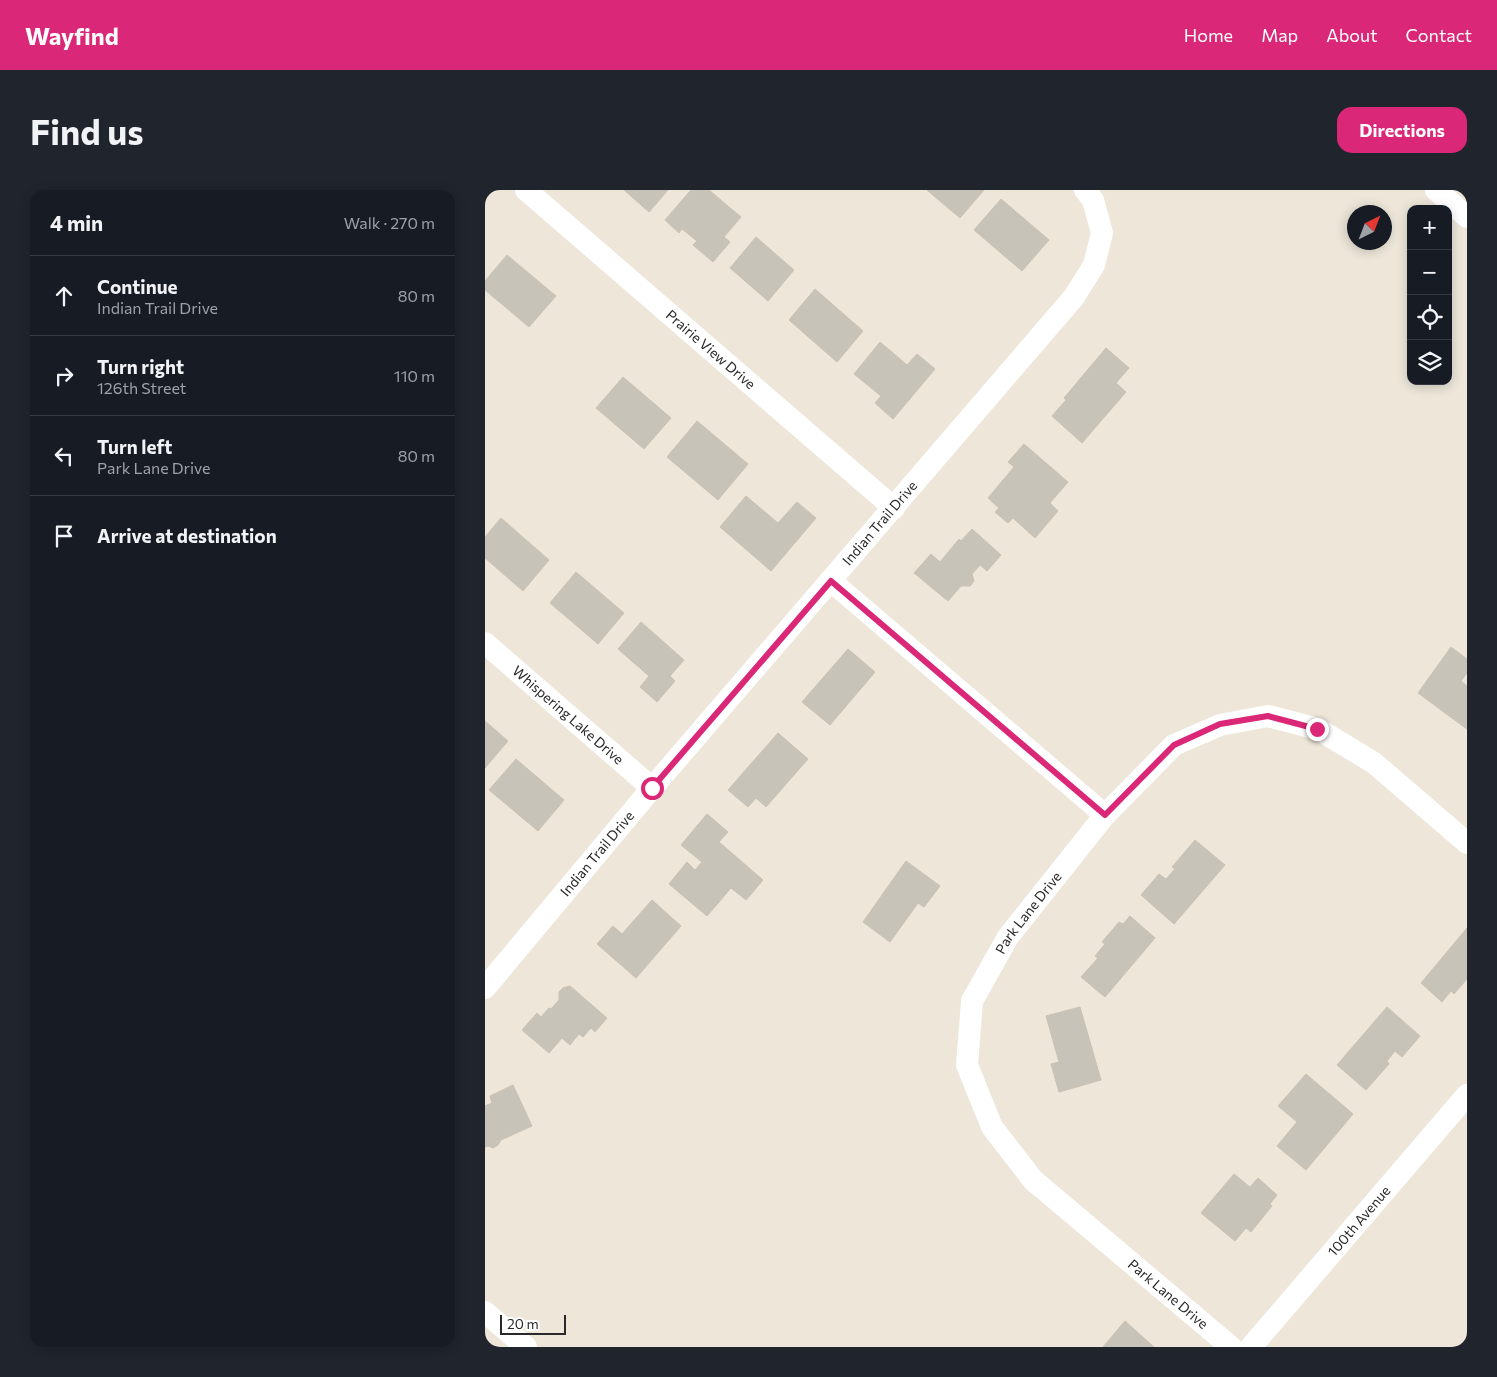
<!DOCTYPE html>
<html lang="en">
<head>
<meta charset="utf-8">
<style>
	body { margin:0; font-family:Commissioner,sans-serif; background:#20242c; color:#f1f3f6 }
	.controls { position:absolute; right:15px; top:15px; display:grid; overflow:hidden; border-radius:10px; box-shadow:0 2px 12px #0003 }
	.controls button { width:45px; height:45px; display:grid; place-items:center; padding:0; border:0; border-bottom:1px solid #363941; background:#171b24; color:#f1f3f6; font:25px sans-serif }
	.compass { position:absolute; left:862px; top:15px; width:45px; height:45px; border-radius:50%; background:#171b24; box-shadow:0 2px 12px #0003; rotate:42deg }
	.scale { position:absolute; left:15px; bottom:12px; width:66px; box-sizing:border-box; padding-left:5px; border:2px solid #292929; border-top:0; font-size:14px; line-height:18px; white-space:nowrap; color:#292929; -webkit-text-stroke:4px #fff; paint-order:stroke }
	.stop { position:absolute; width:15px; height:15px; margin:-11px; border:4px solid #db2777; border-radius:50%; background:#fff }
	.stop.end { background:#db2777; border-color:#fff; box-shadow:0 1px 5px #0008 }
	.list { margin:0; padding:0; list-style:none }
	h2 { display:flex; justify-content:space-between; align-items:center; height:65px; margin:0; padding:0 20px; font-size:21px }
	h2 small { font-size:16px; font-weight:400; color:#9ea1a6 }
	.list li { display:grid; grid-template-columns:32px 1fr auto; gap:15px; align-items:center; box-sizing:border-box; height:80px; padding:0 20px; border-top:1px solid #363941 }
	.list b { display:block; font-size:19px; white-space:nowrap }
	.list p { margin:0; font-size:16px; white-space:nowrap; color:#9ea1a6 }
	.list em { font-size:16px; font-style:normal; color:#9ea1a6 }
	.icon { flex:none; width:28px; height:28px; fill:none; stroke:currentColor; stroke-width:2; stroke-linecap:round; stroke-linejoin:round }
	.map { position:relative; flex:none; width:982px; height:1157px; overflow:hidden; border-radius:15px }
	header { display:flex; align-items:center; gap:30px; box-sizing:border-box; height:70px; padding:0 25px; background:#db2777; color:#fff }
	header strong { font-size:24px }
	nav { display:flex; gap:28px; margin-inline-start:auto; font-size:18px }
	.intro { display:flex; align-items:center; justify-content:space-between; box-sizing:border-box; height:120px; padding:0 30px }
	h1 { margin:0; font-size:35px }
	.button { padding:12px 22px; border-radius:15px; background:#db2777; color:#fff; font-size:18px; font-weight:700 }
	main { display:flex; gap:30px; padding:0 30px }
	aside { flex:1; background:#171b24; border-radius:15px; box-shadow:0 2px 12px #0003 }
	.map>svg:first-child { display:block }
	.building { fill:#c8c3b9; stroke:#c9c2b3 }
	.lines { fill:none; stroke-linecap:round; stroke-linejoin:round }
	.minor { stroke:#fff; stroke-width:22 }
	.route { stroke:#db2777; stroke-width:6 }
	.labels { text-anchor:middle; stroke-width:4; stroke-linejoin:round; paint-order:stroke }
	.street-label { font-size:14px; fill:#292929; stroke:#fff }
</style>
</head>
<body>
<header>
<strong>Wayfind</strong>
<nav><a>Home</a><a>Map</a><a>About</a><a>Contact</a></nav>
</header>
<div class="intro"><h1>Find us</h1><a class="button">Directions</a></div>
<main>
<aside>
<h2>4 min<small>Walk · 270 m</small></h2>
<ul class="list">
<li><svg class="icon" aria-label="ahead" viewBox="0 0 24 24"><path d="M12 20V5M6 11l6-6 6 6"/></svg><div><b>Continue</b><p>Indian Trail Drive</p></div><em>80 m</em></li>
<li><svg class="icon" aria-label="right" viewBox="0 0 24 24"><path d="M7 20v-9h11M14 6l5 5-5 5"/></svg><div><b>Turn right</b><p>126th Street</p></div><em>110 m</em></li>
<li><svg class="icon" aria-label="left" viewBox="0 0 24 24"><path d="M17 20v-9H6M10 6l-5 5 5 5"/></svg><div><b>Turn left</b><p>Park Lane Drive</p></div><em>80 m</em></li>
<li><svg class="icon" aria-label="arrive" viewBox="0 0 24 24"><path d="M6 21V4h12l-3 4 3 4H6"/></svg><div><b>Arrive at destination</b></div></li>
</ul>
</aside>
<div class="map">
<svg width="982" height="1157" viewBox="0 0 982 1157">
	<rect width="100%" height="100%" fill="#ede6d9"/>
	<path class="building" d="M139,0h44l-19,22z
		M206,0h18l32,27 -17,20 6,5 -17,20 -20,-17 4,-4 -15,-12 -3,4 -14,-13z
		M442,0h57l-24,28z
		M516,9l48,41 -27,31 -48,-41z
		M271,47l38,33 -26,31 -38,-33z
		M22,65l49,41 -27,31 -44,-37v-9z
		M330,99l48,42 -26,31 -48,-42z
		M395,152l27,23 10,-11 18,15 -42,50 -18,-16 6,-7 -27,-22z
		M621,158l23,20 -13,15 10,9 -44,51 -30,-27 14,-16 -2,-2z
		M138,187l48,41 -27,31 -48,-41z
		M212,231l51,43 -30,36 -51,-43z
		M539,254l44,38 -18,21 8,8 -23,27 -22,-20 -5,5 -13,-11 4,-4 -11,-10 26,-31 -6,-5z
		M261,306l32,27 19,-21 19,16 -45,53 -51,-44z
		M16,328l48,42 -26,31 -38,-33v-21z
		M487,339l29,26 -14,16 -7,-6 -8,9 2,7 -4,5h-9l-13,15 -34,-28 17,-19 9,8 19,-23 2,2z
		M91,382l48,41 -26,31 -48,-41z
		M156,432l43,38 -14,16 5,5 -18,21 -17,-15 9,-11 -31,-27z
		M966,457l16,12v14l-6,8 6,5v43l-49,-36z
		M363,459l27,23 -45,53 -28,-23z
		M0,531l23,20 -23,27z
		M293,543l30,26 -42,48 -10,-9 -8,9 -20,-17z
		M31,569l48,41 -26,31 -49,-41z
		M222,624l21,18 -9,10 44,38 -17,20 -15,-12 -24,28 -38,-32 18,-22 8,8 7,-8 -21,-17z
		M710,650l30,25 -51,59 -33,-29 18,-21 7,5 9,-10 -3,-2z
		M421,671l34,25 -16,21 -6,-4 -28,39 -27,-20z
		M167,710l29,26 -45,52 -39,-34 16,-18 9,8z
		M645,726l25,22 -50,59 -24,-20 17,-19 -3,-2 10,-12 -3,-2 17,-20 4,2z
		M982,738v51l-13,15 -3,-3 -9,11 -21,-19z
		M85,796l37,32 -12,14 -4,-4 -8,9 -4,-3 -9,11 -8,-7 -13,15 -27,-23 15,-17 4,4 8,-9 2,1 8,-9v-8l4,-4z
		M595,817l21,73 -42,12 -8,-28 8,-2 -13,-46z
		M902,817l33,29 -18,21 -7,-6 -8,10 2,3 -23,26 -29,-25z
		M821,884l47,40 -47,56 -29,-24 20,-24 -19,-16z
		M28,895l19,41 -31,14 -3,5 -5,3 -5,-2 -3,1v-41l7,-3 -2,-7z
		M749,984l16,13 8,-9 19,17 -7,9 2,2 -21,26 -5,-4 -11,13 -34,-28z
		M640,1131l29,26h-51z"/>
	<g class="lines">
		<g class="minor">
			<path id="s1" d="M41,0l368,318"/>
			<path d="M951,0l31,27"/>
			<path d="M346,391l274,234"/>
			<path id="s2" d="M0,453l167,145"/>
			<path id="s3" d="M0,798l167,-200 422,-491 20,-32 8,-32 -9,-33 -8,-10"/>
			<path d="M0,1122l41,35"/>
			<path id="s4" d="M746,1157l-198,-167 -41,-53 -25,-62 5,-64 36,-64 97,-122 69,-70 46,-20 48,-9 50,13 56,34 93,80"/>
			<path id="s5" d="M766,1157l216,-252"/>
		</g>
	</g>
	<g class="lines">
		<path class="route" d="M167,598l179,-207 274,234 69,-70 46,-21 48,-8 49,13"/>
	</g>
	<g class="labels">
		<g class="street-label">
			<text dy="5" stroke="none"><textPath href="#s1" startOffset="244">Prairie View Drive</textPath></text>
			<text dy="5" stroke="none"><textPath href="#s3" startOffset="610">Indian Trail Drive</textPath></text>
			<text dy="5" stroke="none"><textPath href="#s2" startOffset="110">Whispering Lake Drive</textPath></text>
			<text dy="5" stroke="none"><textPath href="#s3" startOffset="175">Indian Trail Drive</textPath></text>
			<text dy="5" stroke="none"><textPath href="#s4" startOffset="562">Park Lane Drive</textPath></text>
			<text dy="5" stroke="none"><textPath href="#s5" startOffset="166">100th Avenue</textPath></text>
			<text transform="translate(683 1104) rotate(40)" y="5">Park Lane Drive</text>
		</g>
	</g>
</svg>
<div class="controls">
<button>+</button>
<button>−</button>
<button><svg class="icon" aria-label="locate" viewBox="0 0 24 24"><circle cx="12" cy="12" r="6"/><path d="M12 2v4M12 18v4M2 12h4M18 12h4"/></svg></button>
<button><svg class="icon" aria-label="layers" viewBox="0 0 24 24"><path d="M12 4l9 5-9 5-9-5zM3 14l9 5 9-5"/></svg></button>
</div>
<svg class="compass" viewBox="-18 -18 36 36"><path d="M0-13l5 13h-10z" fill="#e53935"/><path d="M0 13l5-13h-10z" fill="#9ea1a6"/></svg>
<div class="scale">20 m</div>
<div class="stop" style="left:167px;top:598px"></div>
<div class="stop end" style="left:832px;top:539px"></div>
</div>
</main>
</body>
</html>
